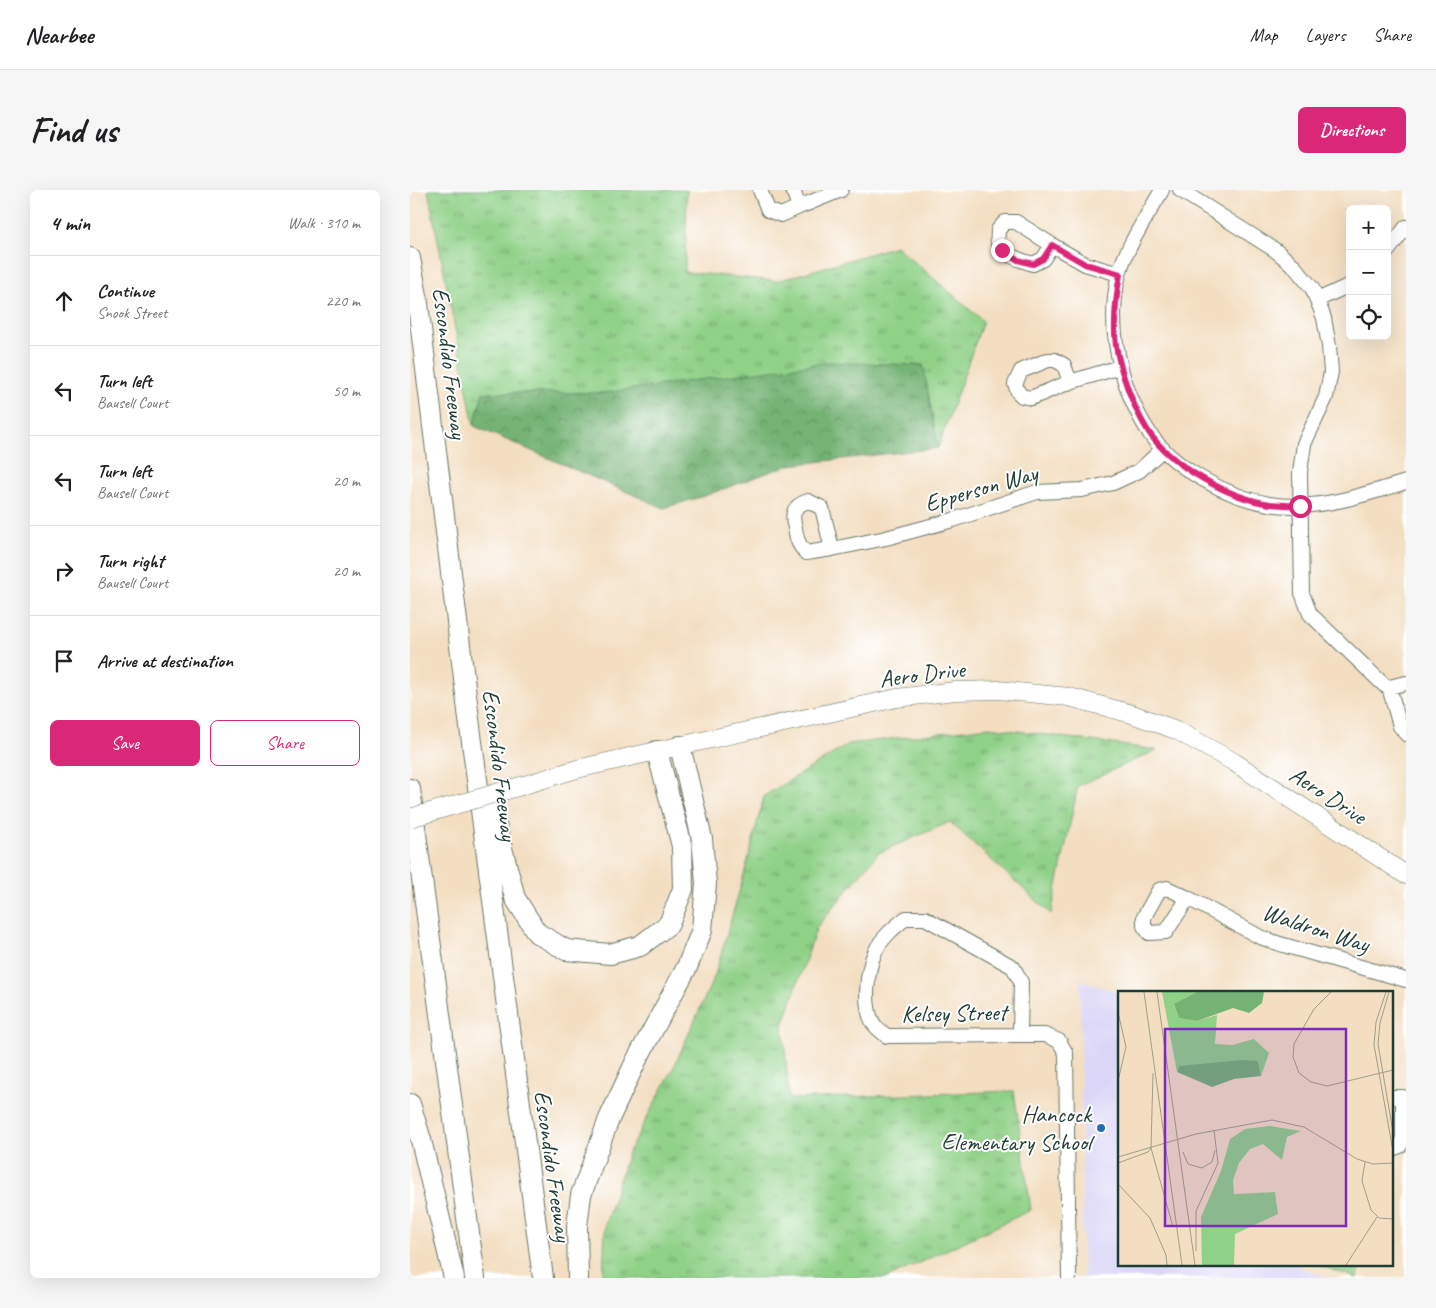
<!DOCTYPE html>
<html lang="en">
<head>
<meta charset="utf-8">
<style>
	body { margin:0; font-family:Caveat,sans-serif; background:#f6f6f6; color:#202124 }
	.controls { position:absolute; right:15px; top:15px; display:grid; overflow:hidden; border-radius:8px; box-shadow:0 5px 20px #0002 }
	.controls button { width:45px; height:45px; display:grid; place-items:center; padding:0; border:0; border-bottom:1px solid #e0e0e0; background:#fff; color:#202124; font:25px sans-serif }
	.stop { position:absolute; width:15px; height:15px; margin:-11px; border:4px solid #db2777; border-radius:50%; background:#fff }
	.stop.end { background:#db2777; border-color:#fff; box-shadow:0 1px 5px #0008 }
	.list { margin:0; padding:0; list-style:none }
	h2 { display:flex; justify-content:space-between; align-items:center; height:65px; margin:0; padding:0 20px; font-size:21px }
	h2 small { font-size:16px; font-weight:400; color:#757577 }
	.list li { display:grid; grid-template-columns:32px 1fr auto; gap:15px; align-items:center; box-sizing:border-box; height:90px; padding:0 20px; border-top:1px solid #e0e0e0 }
	.list b { display:block; font-size:19px; white-space:nowrap }
	.list p { margin:0; font-size:16px; white-space:nowrap; color:#757577 }
	.list em { font-size:16px; font-style:normal; color:#757577 }
	.actions { display:flex; gap:10px; padding:15px 20px }
	.actions a { flex:1; padding:11px 0; border:1px solid #db2777; border-radius:8px; text-align:center; font-size:18px; color:#db2777 }
	.actions .main { background:#db2777; color:#fff }
	.icon { flex:none; width:28px; height:28px; fill:none; stroke:currentColor; stroke-width:2; stroke-linecap:round; stroke-linejoin:round }
	.map { position:relative; flex:none; width:996px; height:1088px; overflow:hidden; border-radius:8px }
	header { display:flex; align-items:center; gap:30px; box-sizing:border-box; height:70px; padding:0 25px; background:#fff; border-bottom:1px solid #e0e0e0 }
	header strong { font-size:24px }
	nav { display:flex; gap:28px; margin-inline-start:auto; font-size:18px }
	.intro { display:flex; align-items:center; justify-content:space-between; box-sizing:border-box; height:120px; padding:0 30px }
	h1 { margin:0; font-size:35px }
	.button { padding:12px 22px; border-radius:8px; background:#db2777; color:#fff; font-size:18px; font-weight:700 }
	main { display:flex; gap:30px; padding:0 30px }
	aside { flex:1; background:#fff; border-radius:8px; box-shadow:0 5px 20px #0002 }
	.map>svg:first-child { display:block }
	.built { fill:#dbd6f7 }
	.grass { fill:url(#grass-tufts); stroke:#58875e }
	.forest { fill:url(#forest-crowns); stroke:#4a7854 }
	.green { fill:#90d188; stroke:#58875e }
	.lines { fill:none; stroke-linecap:round; stroke-linejoin:round }
	.minor-casing { stroke:#697565; stroke-width:16 }
	.major-casing { stroke:#697565; stroke-width:19 }
	.highway-casing { stroke:#697565; stroke-width:22 }
	.minor { stroke:#fff; stroke-width:14 }
	.major { stroke:#fff; stroke-width:18 }
	.highway { stroke:#fff; stroke-width:20 }
	.major-bridge-casing { stroke:#697565; stroke-width:19; stroke-linecap:butt }
	.major-bridge { stroke:#fff; stroke-width:18 }
	.route { stroke:#db2777; stroke-width:6 }
	.poi-dot { fill:#1f6fb2; stroke:#fff; stroke-width:2 }
	.labels { text-anchor:middle; stroke-width:4; stroke-linejoin:round; paint-order:stroke }
	.street-label { font-size:24px; fill:#1f3d34; stroke:#fff }
	.poi-label { font-size:24px; fill:#1f3d34; stroke:#fff; text-anchor:end }
	.inset-road { fill:none; stroke:#9e9e89; stroke-width:1 }
	.view { fill:#7b2cbf; fill-opacity:0.15; stroke:#7b2cbf; stroke-width:2.5 }
	.inset-edge { fill:none; stroke:#1f3d34; stroke-width:2.5 }
</style>
</head>
<body>
<header>
<strong>Nearbee</strong>
<nav><a>Map</a><a>Layers</a><a>Share</a></nav>
</header>
<div class="intro"><h1>Find us</h1><a class="button">Directions</a></div>
<main>
<aside>
<h2>4 min<small>Walk · 310 m</small></h2>
<ul class="list">
<li><svg class="icon" aria-label="ahead" viewBox="0 0 24 24"><path d="M12 20V5M6 11l6-6 6 6"/></svg><div><b>Continue</b><p>Snook Street</p></div><em>220 m</em></li>
<li><svg class="icon" aria-label="left" viewBox="0 0 24 24"><path d="M17 20v-9H6M10 6l-5 5 5 5"/></svg><div><b>Turn left</b><p>Bausell Court</p></div><em>50 m</em></li>
<li><svg class="icon" aria-label="left" viewBox="0 0 24 24"><path d="M17 20v-9H6M10 6l-5 5 5 5"/></svg><div><b>Turn left</b><p>Bausell Court</p></div><em>20 m</em></li>
<li><svg class="icon" aria-label="right" viewBox="0 0 24 24"><path d="M7 20v-9h11M14 6l5 5-5 5"/></svg><div><b>Turn right</b><p>Bausell Court</p></div><em>20 m</em></li>
<li><svg class="icon" aria-label="arrive" viewBox="0 0 24 24"><path d="M6 21V4h12l-3 4 3 4H6"/></svg><div><b>Arrive at destination</b></div></li>
</ul>
<div class="actions"><a class="main">Save</a><a>Share</a></div>
</aside>
<div class="map">
<svg width="996" height="1088" viewBox="0 0 996 1088">
	<defs>
		<pattern id="grass-tufts" width="24" height="20" patternUnits="userSpaceOnUse" patternTransform="scale(1.25)"><rect width="24" height="20" fill="#90d188"/><path d="M3 7l-1-3M5 7V3M7 7l1-3M15 17l-1-3M17 17v-4M19 17l1-3" fill="none" stroke="#75ab70"/></pattern>
		<pattern id="forest-crowns" width="20" height="18" patternUnits="userSpaceOnUse" patternTransform="scale(1.25)"><rect width="20" height="18" fill="#74b374"/><path d="M2 6a3 3 0 1 1 6 0M12 15a3 3 0 1 1 6 0" fill="none" stroke="#5f9360"/></pattern>
	</defs>
	<rect width="100%" height="100%" fill="#fff"/>
	<filter id="ink" filterUnits="userSpaceOnUse"><feTurbulence type="fractalNoise" baseFrequency=".02" numOctaves="2"/><feDisplacementMap in="SourceGraphic" scale="10" xChannelSelector="R" yChannelSelector="G"/><feConvolveMatrix kernelMatrix="1 2 1 2 8 2 1 2 1" color-interpolation-filters="sRGB"/></filter>
	<filter id="wash" filterUnits="userSpaceOnUse"><feTurbulence type="fractalNoise" baseFrequency=".0096" numOctaves="4" result="noise"/><feDisplacementMap in="SourceGraphic" scale="20" xChannelSelector="R" yChannelSelector="G"/><feGaussianBlur stdDeviation="1.12" result="paint"/><feColorMatrix in="noise" values="0 0 0 0 0 0 0 0 0 0 0 0 0 0 0 0 0 1.4 0 .05"/><feComposite in="paint" operator="in"/></filter>
	<g filter="url(#wash)">
		<rect width="100%" height="100%" fill="#f3dec1"/>
		<path class="built" d="M670,790l40,13v271h180l1,4 28,10h-246z"/>
		<path class="grass" d="M18,0h259l-2,82 92,9 119,-35 87,75 -45,127 -15,-83 -320,28h-120l-9,33z
			M579,537l168,23 -79,36 -27,128 -101,-92 -72,31 -61,74 -34,98 6,74 225,-8 17,119 -144,68h-284l2,-53 23,-72 45,-84 42,-94 32,-111 17,-68 85,-52z"/>
		<path class="forest" d="M419,172l94,3 15,83 -149,17 -85,31 -40,12 -190,-82 9,-33h120z"/>
		<path class="green" d="M911,1074h40l-4,14 -37,-12z"/>
	</g>
	<g filter="url(#ink)">
		<g class="lines">
			<g class="minor-casing">
				<path id="minor" d="M350,0l8,20 13,5 18,-8 -6,-17
					M752,0c-14,25 -36,57 -43,84 -13,53 1,112 29,157 23,36 79,66 121,73 47,8 93,-9 137,-22
					M770,0l95,60 18,15 19,23 5,12 7,18 5,28 2,26 -5,25 -22,47 -4,28 2,121 8,21 74,71 5,2 17,-4
					M389,17l42,-17
					M595,32h11l36,23 -9,14 -10,5c-10,-3 -31,-9 -35,-21 -1,-3 0,-9 0,-13z
					M642,55l33,19 34,10
					M977,62l19,-25
					M907,110l33,-15
					M638,170h7l9,5 6,17 -39,16 -9,-2 -4,-4 -3,-8 6,-13z
					M660,192l50,-15
					M398,311l14,7 10,41 -26,4c-8,-9 -9,-13 -11,-25 -4,-14 -2,-22 13,-27z
					M422,359l54,-11 67,-18 84,-28 45,-2 31,-7 26,-12 24,-22
					M979,497l11,39 6,8
					M757,698l21,10 -22,34 -17,1 -5,-7v-9l15,-27z
					M778,708l72,39 20,7 126,36
					M496,728h19l88,49 8,15 -1,53 -133,1c-4,-3 -11,-8 -14,-13 -10,-18 -6,-53 2,-71 7,-15 20,-25 31,-34z
					M610,845h25l14,6 7,12 3,225
					M982,907h11v44l-3,5 -8,3"/>
			</g>
			<g class="major-casing">
				<path id="major" d="M111,596l56,-17 57,-13 263,-58 58,-7 43,-1 71,7 63,17 44,16 58,32 172,113"/>
			</g>
			<g class="highway-casing">
				<path id="highway" d="M0,68l7,38 53,431 73,551
					M0,599l65,489
					M80,612l25,96 22,35 29,17 44,4 30,-8 29,-22 14,-35 -1,-43 -25,-95
					M0,914l11,36 33,138
					M168,1088l-1,-52 4,-31 28,-76 27,-58 51,-94 15,-37 4,-47 -4,-44 -22,-93"/>
			</g>
			<use href="#minor" class="minor"/>
			<use href="#major" class="major"/>
			<use href="#highway" class="highway"/>
			<g class="major-bridge-casing">
				<path id="major-bridge" d="M0,628l111,-32"/>
			</g>
			<use href="#major-bridge" class="major-bridge"/>
		</g>
	</g>
	<g class="lines" filter="url(#ink)">
		<path class="route" d="M592,60l16,10 15,4 10,-5 9,-14 33,19 35,10c-4,23 -7,48 -4,72 5,28 17,61 32,85 23,35 81,67 122,73 10,1 20,1 30,2"/>
	</g>
	<circle class="poi-dot" cx="691" cy="938" r="5"/>
	<g class="labels">
		<g class="street-label">
			<text transform="translate(40 173) rotate(83)" y="8">Escondido Freeway</text>
			<text transform="translate(571 298) rotate(-16)" y="8">Epperson Way</text>
			<text transform="translate(512 484) rotate(-7)" y="8">Aero Drive</text>
			<text transform="translate(90 575) rotate(83)" y="8">Escondido Freeway</text>
			<text transform="translate(918 605) rotate(33)" y="8">Aero Drive</text>
			<text transform="translate(906 738) rotate(18)" y="8">Waldron Way</text>
			<text transform="translate(544 823) rotate(-1)" y="8">Kelsey Street</text>
			<text transform="translate(143 976) rotate(82)" y="8">Escondido Freeway</text>
		</g>
		<g class="poi-label">
			<text x="681" y="932">Hancock<tspan x="681" dy="28">Elementary School</tspan></text>
		</g>
	</g>
	<g transform="translate(708 801)">
		<rect width="275" height="275" fill="#f3dec1"/>
		<path d="M44,1h35l-23,13 5,13 18,3 20,-6 -2,29 17,1 22,-6 15,14 -8,23 -3,-15 -79,5 -2,6zM152,135l31,5 -14,6 -5,23 -19,-16 -13,5 -11,14 -6,17 1,14 41,-2 3,22 -43,20 -1,31h-32l-1,-48 20,-46 9,-32 15,-10z" fill="#90d188"/>
		<path d="M79,1h67l-2,11 -13,10 -16,-5 -36,13 -18,-3 -5,-14zM123,69l17,1 3,15 -27,3 -22,8 -35,-15 2,-6z" fill="#74b374"/>
		<path class="inset-road" d="M26,1l38,273M39,1l38,273M213,1l-17,17 -20,35 -1,13 6,16 12,9 16,4 66,-16M268,1l-10,30 -2,23 19,106M271,1l-9,31 -2,21 15,88M0,21l8,35 -8,34M35,82l-2,75 22,79M65,161l5,12 14,4 10,-6 3,-12M0,166l78,-23 76,-14 32,7 53,32 16,5 20,-1M247,171l-3,19 9,29 8,8 14,1M0,172l30,-11 3,-4M0,193l32,34 16,37 1,10M78,260v-40l22,-48 -4,-33M228,274l31,-48"/>
		<path class="view" d="M47,38h181v197h-181z"/>
		<rect width="275" height="275" class="inset-edge"/>
	</g>
</svg>
<div class="controls">
<button>+</button>
<button>−</button>
<button><svg class="icon" aria-label="locate" viewBox="0 0 24 24"><circle cx="12" cy="12" r="6"/><path d="M12 2v4M12 18v4M2 12h4M18 12h4"/></svg></button>
</div>
<div class="stop" style="left:890px;top:316px"></div>
<div class="stop end" style="left:592px;top:60px"></div>
</div>
</main>
</body>
</html>
